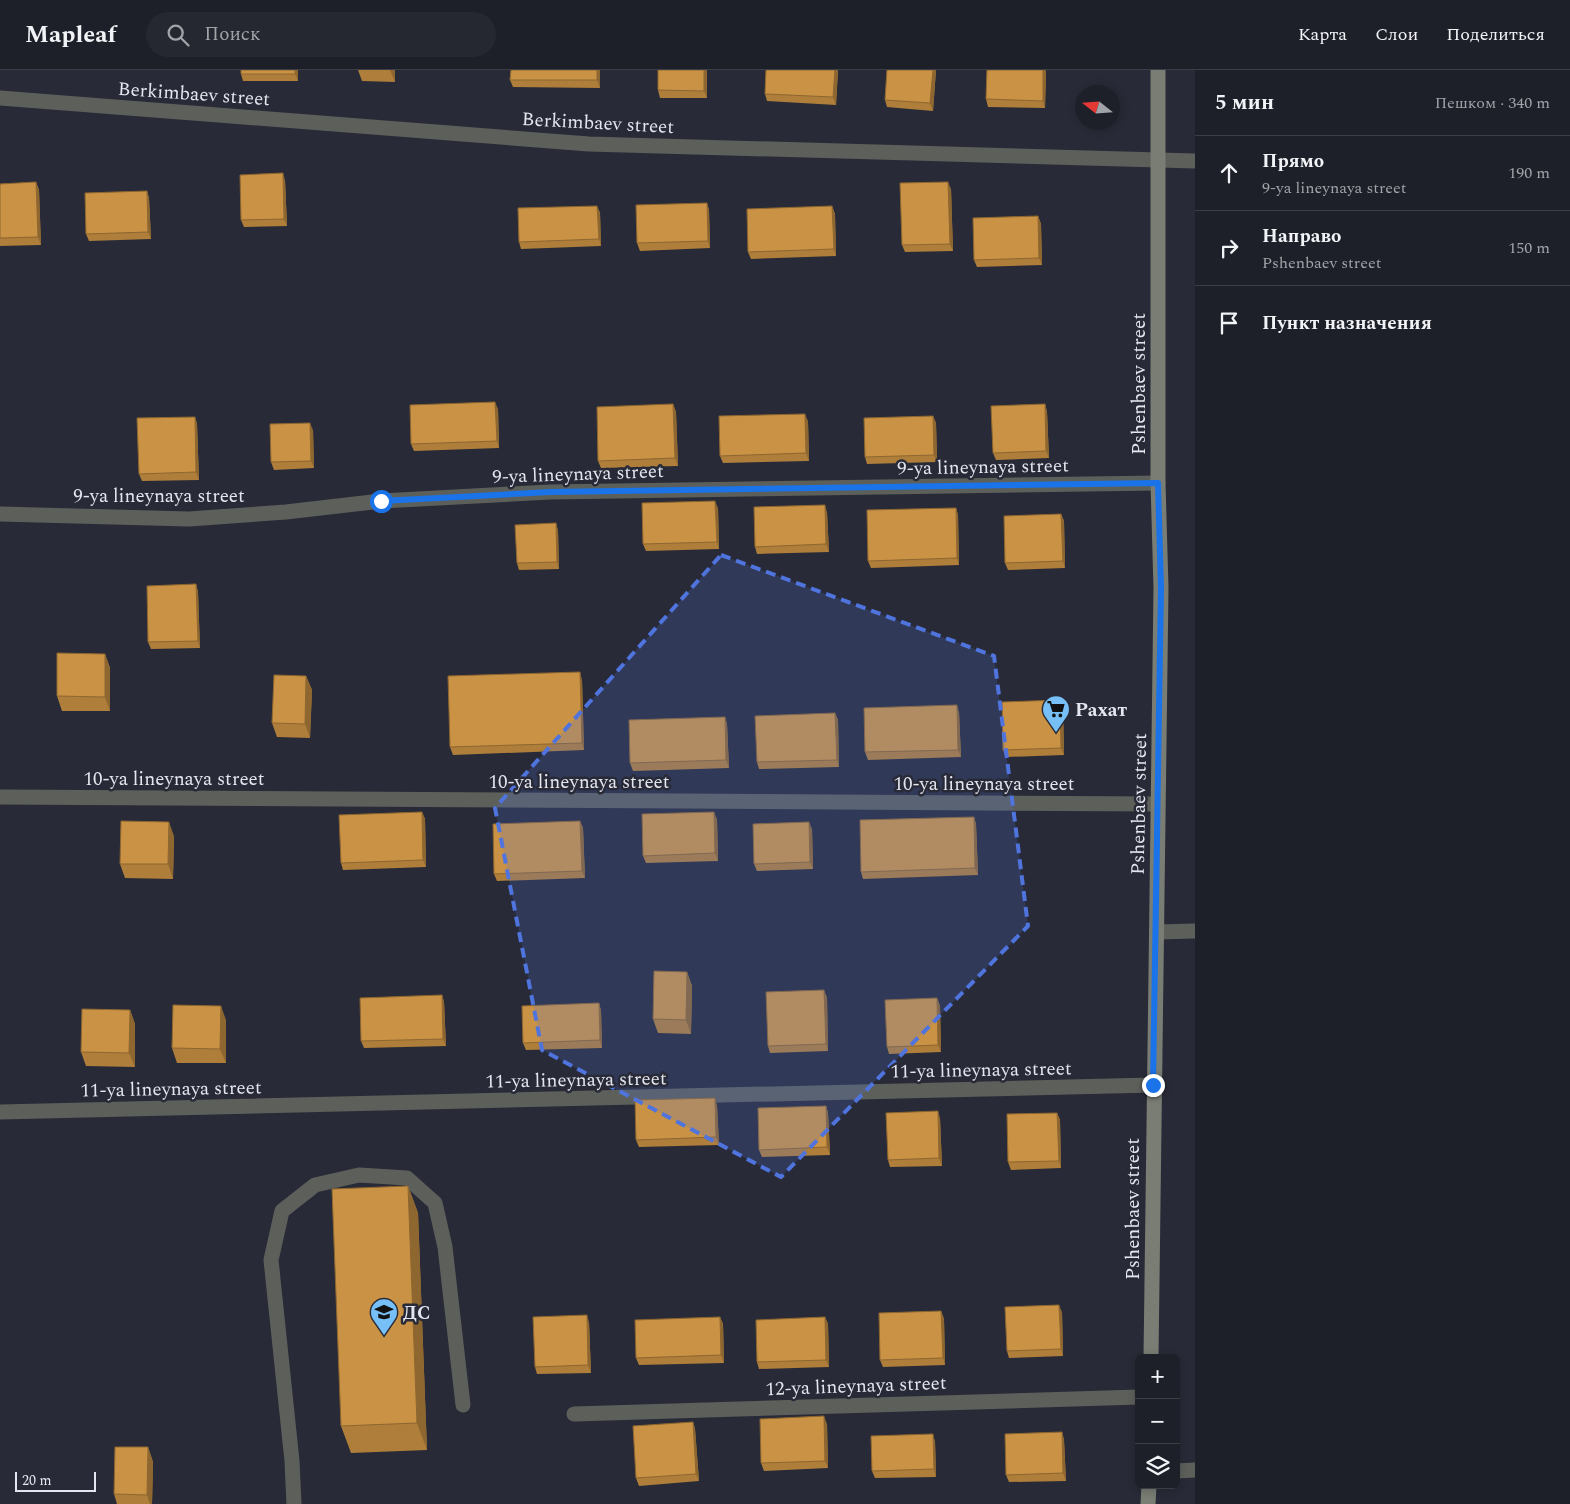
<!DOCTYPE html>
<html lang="ru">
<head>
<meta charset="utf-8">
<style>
	body { margin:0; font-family:Spectral,serif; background:#262831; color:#f1f3f6 }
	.controls { position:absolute; right:15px; bottom:15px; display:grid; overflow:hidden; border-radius:8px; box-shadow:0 2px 8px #0003 }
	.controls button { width:45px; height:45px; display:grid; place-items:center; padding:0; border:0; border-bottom:1px solid #3c3e46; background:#1e2029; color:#f1f3f6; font:25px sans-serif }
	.compass { position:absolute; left:1075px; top:15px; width:45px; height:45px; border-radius:50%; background:#1e2029; box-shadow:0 2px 8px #0003; rotate:287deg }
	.scale { position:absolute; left:15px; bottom:12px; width:81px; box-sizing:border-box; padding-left:5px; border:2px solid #e4e6ef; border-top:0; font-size:14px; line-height:18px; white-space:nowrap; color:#e4e6ef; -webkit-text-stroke:4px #282b37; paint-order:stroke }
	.stop { position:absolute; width:15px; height:15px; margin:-11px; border:4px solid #1a73e8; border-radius:50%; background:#fff }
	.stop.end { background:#1a73e8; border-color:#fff; box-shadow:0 1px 5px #0008 }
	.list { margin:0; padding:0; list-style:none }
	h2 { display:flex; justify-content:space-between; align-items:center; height:65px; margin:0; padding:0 20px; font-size:21px }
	h2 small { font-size:16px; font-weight:400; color:#a1a3a8 }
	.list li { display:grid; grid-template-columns:32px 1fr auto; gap:15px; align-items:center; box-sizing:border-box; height:75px; padding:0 20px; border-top:1px solid #3c3e46 }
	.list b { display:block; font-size:19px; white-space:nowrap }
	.list p { margin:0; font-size:16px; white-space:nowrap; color:#a1a3a8 }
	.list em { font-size:16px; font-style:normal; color:#a1a3a8 }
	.icon { flex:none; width:28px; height:28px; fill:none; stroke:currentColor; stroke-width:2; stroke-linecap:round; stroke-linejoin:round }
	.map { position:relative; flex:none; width:1195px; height:1434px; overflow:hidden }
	header { display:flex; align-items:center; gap:30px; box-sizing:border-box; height:70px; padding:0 25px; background:#1e2029; border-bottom:1px solid #3c3e46 }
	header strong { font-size:24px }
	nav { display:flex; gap:28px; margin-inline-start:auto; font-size:18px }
	.search { width:350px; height:45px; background:#262831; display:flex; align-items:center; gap:12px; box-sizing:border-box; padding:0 18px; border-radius:28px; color:#a1a3a8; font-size:19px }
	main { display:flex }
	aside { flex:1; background:#1e2029 }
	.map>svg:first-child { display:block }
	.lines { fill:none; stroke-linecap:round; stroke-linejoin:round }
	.lane { stroke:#5d605a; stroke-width:15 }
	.street { stroke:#5d605a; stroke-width:15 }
	.secondary { stroke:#797d74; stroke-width:15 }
	.wall { fill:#ae7e3a }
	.shaded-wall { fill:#8d6630 }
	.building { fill:#ca9244; stroke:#8d6630 }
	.route { stroke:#1a73e8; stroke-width:6 }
	.marked { fill:#4f74de; fill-opacity:0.2; stroke:#4f74de; stroke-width:4; stroke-dasharray:10 6; stroke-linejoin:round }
	.labels { text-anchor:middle; stroke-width:5; stroke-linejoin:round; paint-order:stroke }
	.street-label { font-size:19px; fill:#e4e6ef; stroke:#282b37 }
	.poi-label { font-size:19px; font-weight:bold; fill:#e4e6ef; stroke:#282b37; text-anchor:start }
</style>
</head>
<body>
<header>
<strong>Mapleaf</strong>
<div class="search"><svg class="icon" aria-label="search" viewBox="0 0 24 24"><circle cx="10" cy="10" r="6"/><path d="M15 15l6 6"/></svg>Поиск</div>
<nav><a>Карта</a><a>Слои</a><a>Поделиться</a></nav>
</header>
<main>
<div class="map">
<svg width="1195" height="1434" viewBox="0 0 1195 1434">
	<rect width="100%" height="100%" fill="#282b37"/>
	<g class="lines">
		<path class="lane" d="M294,1434l-2,-43 -21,-201 11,-49 33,-26 44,-10 48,3 28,25 10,44 18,158"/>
		<path class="street" d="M0,28l589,46 606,17
			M0,444l189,5 97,-7 95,-11 169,-9 608,-9
			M0,727l1157,7
			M1157,862l38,-1
			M0,1042l1153,-27
			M574,1344l565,-17
			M1176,1401l19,-1"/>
		<path class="secondary" d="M1151,1288l10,-770 -3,-105v-413
			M1148,1434l1,-19"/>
	</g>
	<path class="wall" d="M298,0v11h-55l-2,-7z
		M358,0h37v12l-33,-1z
		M511,0h89v18l-87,-1 -3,-7z
		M707,0v28h-47l-2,-8z
		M766,0h72l-2,35 -69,-4 -2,-7z
		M887,0h49l-3,41 -46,-4 -2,-7z
		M987,0h59l-1,38 -57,-1 -2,-8z
		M285,110l2,46 -43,1 -3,-7z
		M36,112l3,8 2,55 -41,1v-62z
		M951,119l2,62 -48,1 -3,-7z
		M147,121l2,7 2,41 -62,2 -3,-7z
		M707,133l2,7 1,38 -70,3 -3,-8z
		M597,136l3,7 1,33 -80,3 -2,-7z
		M832,136l3,8 1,42 -85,3 -3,-7z
		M1038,146l3,8 1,41 -65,2 -3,-7z
		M673,334l3,8 2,54 -77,2 -3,-7z
		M1045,334l2,8 2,46 -53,2 -3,-7z
		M498,339l1,39 -85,3 -3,-7z
		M933,346l3,7 1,39 -70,2 -2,-7z
		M195,347l2,7 2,56 -57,1 -3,-7z
		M808,351l1,40 -86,2 -3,-7z
		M313,360l1,38 -40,2 -3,-8z
		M718,438l1,41 -73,2 -3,-7z
		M956,438l2,7 1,50 -88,3 -3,-7z
		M827,442l2,40 -72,2 -2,-7z
		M1061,444l3,7 1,47 -57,2 -3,-7z
		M556,453l2,8 1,38 -40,1 -2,-7z
		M196,514l2,8 2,56 -49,1 -3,-7z
		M105,584l5,14v43h-48l-5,-15z
		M306,606l6,14 -2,48 -33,-1 -5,-14z
		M582,610l2,70 -131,5 -3,-8z
		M1063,637l1,48 -58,2 -3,-7z
		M959,642l2,45 -93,3 -3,-8z
		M835,643l3,7 1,47 -80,2 -2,-7z
		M725,647l2,7 2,44 -96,3 -3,-8z
		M422,742l3,7 1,48 -83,3 -2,-7z
		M974,747l2,7 2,51 -115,4 -2,-7z
		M717,749l1,42 -72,2 -3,-7z
		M580,751l3,7 2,50 -88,3 -3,-7z
		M812,759l1,40 -56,2 -3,-7z
		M174,766l-1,43 -48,-1 -5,-14z
		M687,902l5,14 -1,48 -33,-1 -5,-14z
		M442,925l2,7 2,44 -82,2 -3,-7z
		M827,927l1,54 -58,2 -2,-7z
		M937,928l3,8 1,46 -52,2 -2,-7z
		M599,933l2,8 1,37 -76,2 -3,-7z
		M130,940l5,14v43l-49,-1 -5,-14z
		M226,950v43h-49l-5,-15z
		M717,1035l2,40 -80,2 -3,-7z
		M826,1036l2,7 2,42 -68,2 -3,-7z
		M1057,1043l3,7 1,48 -50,2 -3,-8z
		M940,1048l2,48 -52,1 -2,-7z
		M408,1116l10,27 9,237 -76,3 -10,-27z
		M941,1241l3,8 1,46 -62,2 -3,-7z
		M1062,1242l1,44 -54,2 -2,-7z
		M720,1247l3,7 1,39 -85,2 -3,-7z
		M825,1247l3,7 1,43 -70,2 -2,-7z
		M589,1252l2,51 -54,1 -2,-7z
		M693,1352l2,7 4,52 -60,5 -3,-8z
		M827,1354l1,44 -64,3 -3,-8z
		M1062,1362l2,8 2,41 -57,1 -3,-7z
		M935,1371l1,36 -61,1 -3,-7z
		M148,1377l5,15 -1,42h-35l-3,-10z"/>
	<path class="shaded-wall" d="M295,0h3v11l-3,-7z
		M390,0h5v12z
		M597,0h3v18l-3,-8z
		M704,0h3v28l-3,-7z
		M835,0h3l-2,35 -3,-8z
		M933,0h3l-3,41 -3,-8z
		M1043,0h3l-1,38 -2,-7z
		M283,103l2,7 2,46 -3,-7z
		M36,112l3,8 2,55 -3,-8z
		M948,112l3,7 2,62 -3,-7z
		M147,121l2,7 2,41 -3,-7z
		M707,133l2,7 1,38 -2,-7z
		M597,136l3,7 1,33 -2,-7z
		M832,136l3,8 1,42 -2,-7z
		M1038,146l3,8 1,41 -3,-7z
		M495,332l3,7 1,39 -2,-7z
		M673,334l3,8 2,54 -3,-8z
		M1045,334l2,8 2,46 -3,-7z
		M805,344l3,7 1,40 -3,-8z
		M933,346l3,7 1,39 -3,-7z
		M195,347l2,7 2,56 -3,-8z
		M310,353l3,7 1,38 -3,-7z
		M715,431l3,7 1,41 -2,-7z
		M825,435l2,7 2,40 -3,-8z
		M956,438l2,7 1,50 -2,-7z
		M1061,444l3,7 1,47 -2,-7z
		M556,453l2,8 1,38 -2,-7z
		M196,514l2,8 2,56 -2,-7z
		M105,584l5,14v43l-5,-14z
		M580,602l2,8 2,70 -2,-7z
		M306,606l6,14 -2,48 -5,-14z
		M1060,630l3,7 1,48 -3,-7z
		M957,635l2,7 2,45 -3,-7z
		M835,643l3,7 1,47 -2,-7z
		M725,647l2,7 2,44 -3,-8z
		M422,742l3,7 1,48 -3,-7z
		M714,742l3,7 1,42 -3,-8z
		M974,747l2,7 2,51 -3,-7z
		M580,751l3,7 2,50 -3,-7z
		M169,752l5,14 -1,43 -5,-15z
		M809,752l3,7 1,40 -3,-7z
		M687,902l5,14 -1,48 -5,-14z
		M824,920l3,7 1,54 -2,-7z
		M442,925l2,7 2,44 -3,-7z
		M937,928l3,8 1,46 -3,-7z
		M599,933l2,8 1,37 -2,-8z
		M221,936l5,14v43l-6,-14z
		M130,940l5,14v43l-6,-14z
		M715,1028l2,7 2,40 -3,-8z
		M826,1036l2,7 2,42 -3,-8z
		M938,1041l2,7 2,48 -3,-8z
		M1057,1043l3,7 1,48 -2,-7z
		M408,1116l10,27 9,237 -10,-27z
		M1059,1235l3,7 1,44 -2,-7z
		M941,1241l3,8 1,46 -2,-7z
		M587,1245l2,7 2,51 -3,-8z
		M720,1247l3,7 1,39 -3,-8z
		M825,1247l3,7 1,43 -3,-7z
		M824,1346l3,8 1,44 -3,-7z
		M693,1352l2,7 4,52 -3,-7z
		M1062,1362l2,8 2,41 -3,-8z
		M933,1364l2,7 1,36 -2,-8z
		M148,1377l5,15 -1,42h-2l-3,-9z"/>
	<path class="building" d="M241,0h54v4h-54z
		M511,0h86v10h-87z
		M658,0h46v21l-46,-1z
		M766,0h69l-2,27 -68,-3z
		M887,0h46l-3,33 -45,-3z
		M987,0h56v31l-57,-2z
		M283,103l1,46 -43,1 -1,-45z
		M36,112l2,55 -38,1v-54z
		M948,112l2,62 -48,1 -2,-62z
		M147,121l1,41 -62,2 -1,-41z
		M707,133l1,38 -71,2 -1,-38z
		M597,136l2,33 -80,3 -1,-34z
		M832,136l2,43 -86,3 -1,-43z
		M1038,146l1,42 -65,2 -1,-42z
		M495,332l2,39 -86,3 -1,-39z
		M673,334l2,54 -77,3 -1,-54z
		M1045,334l1,47 -53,2 -2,-47z
		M805,344l1,39 -86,3 -1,-40z
		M933,346l1,39 -69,2 -1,-39z
		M195,347l1,55 -57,2 -2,-56z
		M310,353l1,38 -40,1 -1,-38z
		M715,431l2,41 -74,2 -1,-41z
		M825,435l1,39 -71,3 -1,-40z
		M956,438l1,50 -89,3 -1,-51z
		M1061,444l2,47 -58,2 -1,-47z
		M556,453l1,39 -40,1 -2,-38z
		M196,514l2,57 -50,1 -1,-56z
		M57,583l48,1v43l-48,-1z
		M580,602l2,71 -132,4 -2,-71z
		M274,605l32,1 -1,48 -33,-1z
		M1060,630l1,48 -58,2 -1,-48z
		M957,635l1,45 -93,2 -1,-44z
		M835,643l2,47 -80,2 -2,-46z
		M725,647l1,43 -96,3 -1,-43z
		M422,742l1,48 -82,3 -2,-48z
		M714,742l1,41 -72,3 -1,-42z
		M974,747l1,51 -114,4 -1,-52z
		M121,751l48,1 -1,42h-48z
		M580,751l2,50 -88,3 -1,-50z
		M809,752l1,40 -56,2 -1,-40z
		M654,901l33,1 -1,48 -33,-1z
		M824,920l2,54 -58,2 -2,-54z
		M442,925l1,44 -82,2 -1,-43z
		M937,928l1,47 -51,2 -2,-47z
		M599,933l1,37 -77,3 -1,-37z
		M173,935l48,1 -1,43 -48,-1z
		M82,939l48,1 -1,43 -48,-1z
		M715,1028l1,39 -80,3 -1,-40z
		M826,1036l1,41 -68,3 -1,-42z
		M938,1041l1,47 -51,2 -2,-47z
		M1057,1043l2,48 -51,1 -1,-48z
		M408,1116l9,237 -76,3 -9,-237z
		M1059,1235l2,44 -54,2 -2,-44z
		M941,1241l2,47 -63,2 -1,-47z
		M587,1245l1,50 -53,2 -2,-50z
		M720,1247l1,38 -85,3 -1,-38z
		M825,1247l1,43 -69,2 -1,-42z
		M824,1346l1,45 -64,2 -1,-44z
		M693,1352l3,52 -60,4 -3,-52z
		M1062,1362l1,41 -57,2 -1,-41z
		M933,1364l1,35 -62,2 -1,-35z
		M115,1377h33l-1,48 -33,-1z"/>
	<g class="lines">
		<path class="route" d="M381,431l169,-9 608,-9 3,105 -8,497"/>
	</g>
	<path class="marked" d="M721,485l273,101 34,270 -247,251 -239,-127 -47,-242z"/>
	<defs>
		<g id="supermarket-pin" transform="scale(1.4375)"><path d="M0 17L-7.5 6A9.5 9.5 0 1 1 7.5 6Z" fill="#76c0f7" stroke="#282b37"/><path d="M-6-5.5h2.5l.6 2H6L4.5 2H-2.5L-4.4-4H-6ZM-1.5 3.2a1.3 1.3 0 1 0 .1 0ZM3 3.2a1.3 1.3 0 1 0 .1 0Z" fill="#111"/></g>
		<g id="school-pin" transform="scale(1.4375)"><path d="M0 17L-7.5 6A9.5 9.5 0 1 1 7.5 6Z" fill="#76c0f7" stroke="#282b37"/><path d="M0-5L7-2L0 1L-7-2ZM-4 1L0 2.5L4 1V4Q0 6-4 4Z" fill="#111"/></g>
	</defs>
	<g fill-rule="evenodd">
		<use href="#supermarket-pin" x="1056" y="639"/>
		<use href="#school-pin" x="384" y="1242"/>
	</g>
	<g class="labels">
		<g class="street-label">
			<text transform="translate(194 23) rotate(4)" y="7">Berkimbaev street</text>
			<text transform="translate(598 52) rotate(3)" y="7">Berkimbaev street</text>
			<text transform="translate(1138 314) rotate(-90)" y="7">Pshenbaev street</text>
			<text transform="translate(983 396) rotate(-1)" y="7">9-ya lineynaya street</text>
			<text transform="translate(578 403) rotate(-2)" y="7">9-ya lineynaya street</text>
			<text x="159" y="432">9-ya lineynaya street</text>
			<text x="174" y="715">10-ya lineynaya street</text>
			<text x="579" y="718">10-ya lineynaya street</text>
			<text x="984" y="720">10-ya lineynaya street</text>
			<text transform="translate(1138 734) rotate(-89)" y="7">Pshenbaev street</text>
			<text transform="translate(981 999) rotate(-1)" y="7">11-ya lineynaya street</text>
			<text transform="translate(576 1009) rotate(-1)" y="7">11-ya lineynaya street</text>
			<text transform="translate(171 1018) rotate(-1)" y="7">11-ya lineynaya street</text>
			<text transform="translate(1132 1139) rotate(-90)" y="7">Pshenbaev street</text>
			<text transform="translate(856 1315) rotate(-2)" y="7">12-ya lineynaya street</text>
		</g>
		<g class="poi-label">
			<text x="1075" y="646">Рахат</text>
			<text x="403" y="1249">ДС</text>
		</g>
	</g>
</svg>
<div class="controls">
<button>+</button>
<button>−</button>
<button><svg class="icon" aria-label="layers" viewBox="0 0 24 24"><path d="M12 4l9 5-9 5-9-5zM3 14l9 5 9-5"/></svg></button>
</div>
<svg class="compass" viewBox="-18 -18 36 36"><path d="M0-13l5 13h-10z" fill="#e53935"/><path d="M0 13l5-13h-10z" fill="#a1a3a8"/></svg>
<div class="scale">20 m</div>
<div class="stop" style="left:381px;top:431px"></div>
<div class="stop end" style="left:1153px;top:1015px"></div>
</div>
<aside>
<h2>5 мин<small>Пешком · 340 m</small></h2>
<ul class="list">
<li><svg class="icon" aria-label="ahead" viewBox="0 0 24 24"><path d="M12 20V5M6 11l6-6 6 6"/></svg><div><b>Прямо</b><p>9-ya lineynaya street</p></div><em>190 m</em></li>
<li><svg class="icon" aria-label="right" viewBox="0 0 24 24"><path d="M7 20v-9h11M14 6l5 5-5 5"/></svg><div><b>Направо</b><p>Pshenbaev street</p></div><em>150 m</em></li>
<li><svg class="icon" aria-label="arrive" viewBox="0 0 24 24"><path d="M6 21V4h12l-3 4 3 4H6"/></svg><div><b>Пункт назначения</b></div></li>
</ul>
</aside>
</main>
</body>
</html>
